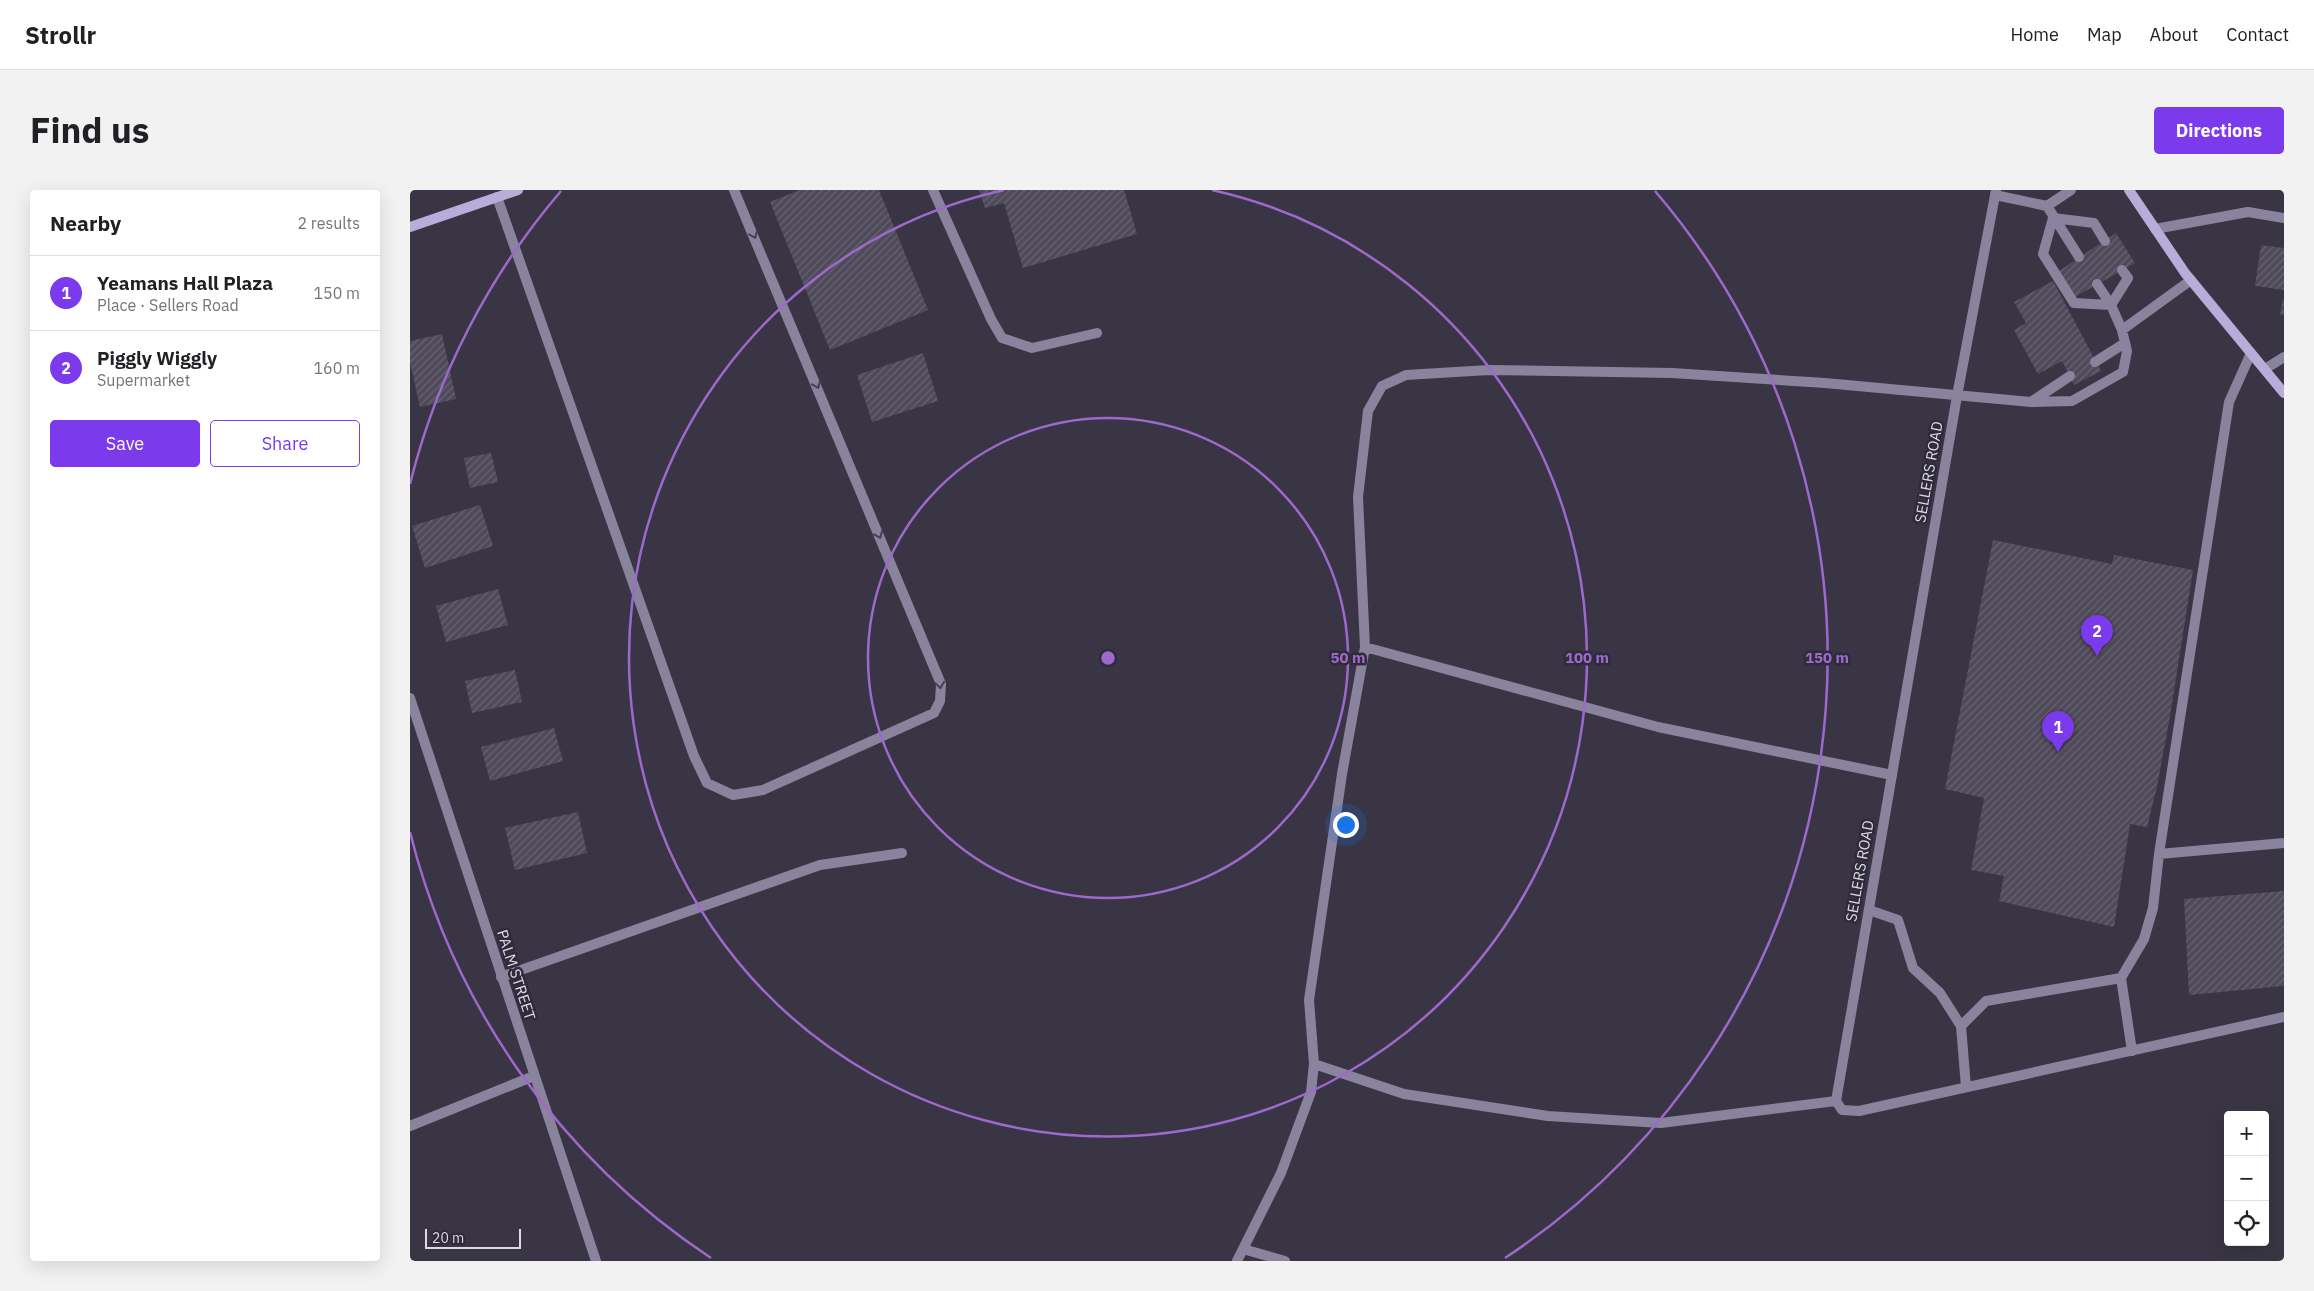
<!DOCTYPE html>
<html lang="en">
<head>
<meta charset="utf-8">
<style>
	body { margin:0; font-family:"IBM Plex Sans",sans-serif; background:#f2f2f2; color:#202124 }
	.controls { position:absolute; right:15px; bottom:15px; display:grid; overflow:hidden; border-radius:5px; box-shadow:0 5px 20px #0002 }
	.controls button { width:45px; height:45px; display:grid; place-items:center; padding:0; border:0; border-bottom:1px solid #e0e0e0; background:#fff; color:#202124; font:25px sans-serif }
	.scale { position:absolute; left:15px; bottom:12px; width:96px; box-sizing:border-box; padding-left:5px; border:2px solid #dcdae3; border-top:0; font-size:14px; line-height:18px; white-space:nowrap; color:#dcdae3; -webkit-text-stroke:4px #2f2b3a; paint-order:stroke }
	.you { position:absolute; left:935px; top:634px; width:18px; height:18px; margin:-12px; border:4px solid #fff; border-radius:50%; background:#1a73e8; box-shadow:0 0 0 8px #1a73e833 }
	.badge { display:grid; place-items:center; width:32px; height:32px; border-radius:50%; background:#7c3aed; color:#fff; font-size:16px; font-weight:700 }
	.pin { position:absolute; translate:-50% -41px; filter:drop-shadow(0 1px 2px #0008) }
	.pin::after { content:''; position:absolute; top:26px; width:18px; height:15px; background:inherit; clip-path:polygon(0 0,100% 0,50% 100%) }
	.list { margin:0; padding:0; list-style:none }
	h2 { display:flex; justify-content:space-between; align-items:center; height:65px; margin:0; padding:0 20px; font-size:21px }
	h2 small { font-size:16px; font-weight:400; color:#757577 }
	.list li { display:grid; grid-template-columns:32px 1fr auto; gap:15px; align-items:center; box-sizing:border-box; height:75px; padding:0 20px; border-top:1px solid #e0e0e0 }
	.list b { display:block; font-size:19px; white-space:nowrap }
	.list p { margin:0; font-size:16px; white-space:nowrap; color:#757577 }
	.list em { font-size:16px; font-style:normal; color:#757577 }
	.actions { display:flex; gap:10px; padding:15px 20px }
	.actions a { flex:1; padding:11px 0; border:1px solid #7c3aed; border-radius:5px; text-align:center; font-size:18px; color:#7c3aed }
	.actions .main { background:#7c3aed; color:#fff }
	.icon { flex:none; width:28px; height:28px; fill:none; stroke:currentColor; stroke-width:2; stroke-linecap:round; stroke-linejoin:round }
	.map { position:relative; flex:none; width:1874px; height:1071px; overflow:hidden; border-radius:5px }
	header { display:flex; align-items:center; gap:30px; box-sizing:border-box; height:70px; padding:0 25px; background:#fff; border-bottom:1px solid #e0e0e0 }
	header strong { font-size:24px }
	nav { display:flex; gap:28px; margin-inline-start:auto; font-size:18px }
	.intro { display:flex; align-items:center; justify-content:space-between; box-sizing:border-box; height:120px; padding:0 30px }
	h1 { margin:0; font-size:35px }
	.button { padding:12px 22px; border-radius:5px; background:#7c3aed; color:#fff; font-size:18px; font-weight:700 }
	main { display:flex; gap:30px; padding:0 30px }
	aside { flex:1; background:#fff; border-radius:5px; box-shadow:0 5px 20px #0002 }
	.map>svg:first-child { display:block }
	.building { fill:url(#building-hatch) }
	.lines { fill:none; stroke-linecap:round; stroke-linejoin:round }
	.lane { stroke:#89839e; stroke-width:10 }
	.street { stroke:#89839e; stroke-width:10 }
	.secondary { stroke:#b7add8; stroke-width:10 }
	.oneway { stroke:#464153 }
	.ring { fill:none; stroke:#9d69cc; stroke-width:2.5 }
	.labels { text-anchor:middle; stroke-width:5; stroke-linejoin:round; paint-order:stroke }
	.street-label { font-size:15px; fill:#dcdae3; stroke:#2f2b3a }
	.centre { fill:#9d69cc; stroke:#2f2b3a; stroke-width:2.5 }
	.ring-label { font-size:15px; text-anchor:middle; font-weight:bold; fill:#9d69cc; stroke:#2f2b3a; stroke-width:5; stroke-linejoin:round; paint-order:stroke }
</style>
</head>
<body>
<header>
<strong>Strollr</strong>
<nav><a>Home</a><a>Map</a><a>About</a><a>Contact</a></nav>
</header>
<div class="intro"><h1>Find us</h1><a class="button">Directions</a></div>
<main>
<aside>
<h2>Nearby<small>2 results</small></h2>
<ul class="list">
<li><span class="badge">1</span><div><b>Yeamans Hall Plaza</b><p>Place · Sellers Road</p></div><em>150 m</em></li>
<li><span class="badge">2</span><div><b>Piggly Wiggly</b><p>Supermarket</p></div><em>160 m</em></li>
</ul>
<div class="actions"><a class="main">Save</a><a>Share</a></div>
</aside>
<div class="map">
<svg width="1874" height="1071" viewBox="0 0 1874 1071">
	<defs>
		<pattern id="building-hatch" width="6" height="6" patternUnits="userSpaceOnUse" patternTransform="scale(1.25)"><rect width="6" height="6" fill="#4e4a5a"/><path d="M-1 1l2-2M0 6l6-6M5 7l2-2" fill="none" stroke="#676472"/></pattern>
	</defs>
	<rect width="100%" height="100%" fill="#393544"/>
	<path class="building" d="M390,0h79l49,120 -98,40 -60,-148z
		M569,0h145l13,44 -114,34 -19,-65 -19,5z
		M1706,43l19,30 -60,34 -16,-26z
		M1851,55l23,3v42l-29,-4z
		M1643,91l48,90 -27,14 -12,-24 -24,13 -24,-44 12,-7 -12,-21z
		M1873,109h1v16l-4,-1z
		M32,144l14,65 -36,8 -10,-45v-21z
		M513,163l15,48 -66,21 -15,-47z
		M81,263l7,29 -28,6 -6,-30z
		M70,315l13,41 -68,22 -13,-42z
		M1583,350l119,24 2,-9 79,15 -23,146 -13,71 -10,40 -17,-3 -16,103 -115,-26 5,-25 -33,-6 13,-72 -39,-9z
		M88,399l10,36 -62,17 -10,-36z
		M105,480l7,32 -50,11 -7,-32z
		M144,538l9,33 -73,20 -9,-34z
		M168,622l9,41 -72,17 -10,-42z
		M1874,701v95l-95,9 -5,-96z"/>
	<g class="lines">
		<path class="lane" d="M523,0l58,129 11,19 30,10 65,-15
			M1661,0l-24,16 32,51
			M1585,5l52,11
			M87,7l197,559 13,27 26,12 30,-5 171,-77 6,-12 1,-17 -207,-494
			M1745,39l93,-17 36,6
			M1695,51l-11,-18 -41,-5 -10,36 31,49 37,2 11,25 69,-50
			M1687,94l14,21 17,-27 -6,-8
			M1841,163l-22,49 -70,452 125,-11
			M1685,172l30,-19
			M1855,179l19,-12
			M1621,212l39,-26
			M955,457l293,80 234,48
			M1459,720l29,10 15,48 27,25 21,33 5,61
			M91,787l319,-112 82,-12
			M1551,836l25,-25 135,-23
			M1722,861l-11,-73 23,-39 9,-31 6,-54
			M904,874l90,30 144,22 113,7 175,-22
			M833,1059l42,12
			M827,1071l44,-88 30,-81 3,-28 -5,-64 33,-226 23,-127 -7,-150 10,-86 14,-25 24,-11 83,-5 183,3 153,10 206,19 41,-1 51,-29 4,-21 -5,-21"/>
		<path class="street" d="M1586,0l-39,206 -121,705 6,9 17,1 425,-94
			M0,508l186,563
			M0,936l124,-50"/>
		<path class="secondary" d="M1719,0l56,83 99,120
			M0,37l108,-37"/>
	</g>
	<defs><path id="oneway-chevron" d="M-2-3.5L2.5 0L-2 3.5" fill="none" stroke-width="1.6" stroke-linecap="round" stroke-linejoin="round" transform="scale(1.25)"/></defs>
	<g class="oneway">
		<use href="#oneway-chevron" transform="translate(344 45) rotate(67)"/>
		<use href="#oneway-chevron" transform="translate(407 195) rotate(67)"/>
		<use href="#oneway-chevron" transform="translate(469 345) rotate(67)"/>
		<use href="#oneway-chevron" transform="translate(530 495) rotate(82)"/>
	</g>
	<g class="ring">
		<circle cx="698" cy="468" r="240"/>
		<path d="M802 0A479 479 0 1 1 594 0"/>
		<path d="M301 1068A719 719 0 0 1 0 642M0 294A719 719 0 0 1 151 1M1245 1A719 719 0 0 1 1095 1068"/>
	</g>
	<g class="labels">
		<g class="street-label">
			<text transform="translate(1519 282) rotate(-80)" y="5">SELLERS ROAD</text>
			<text transform="translate(1450 681) rotate(-80)" y="5">SELLERS ROAD</text>
			<text transform="translate(106 785) rotate(72)" y="5">PALM STREET</text>
		</g>
	</g>
	<circle cx="698" cy="468" r="8" class="centre"/>
	<g class="ring-label">
		<text x="938" y="473">50 m</text>
		<text x="1177" y="473">100 m</text>
		<text x="1417" y="473">150 m</text>
	</g>
</svg>
<div class="controls">
<button>+</button>
<button>−</button>
<button><svg class="icon" aria-label="locate" viewBox="0 0 24 24"><circle cx="12" cy="12" r="6"/><path d="M12 2v4M12 18v4M2 12h4M18 12h4"/></svg></button>
</div>
<div class="scale">20 m</div>
<div class="you"></div>
<div class="pin badge" style="left:1648px;top:562px">1</div>
<div class="pin badge" style="left:1687px;top:466px">2</div>
</div>
</main>
</body>
</html>
